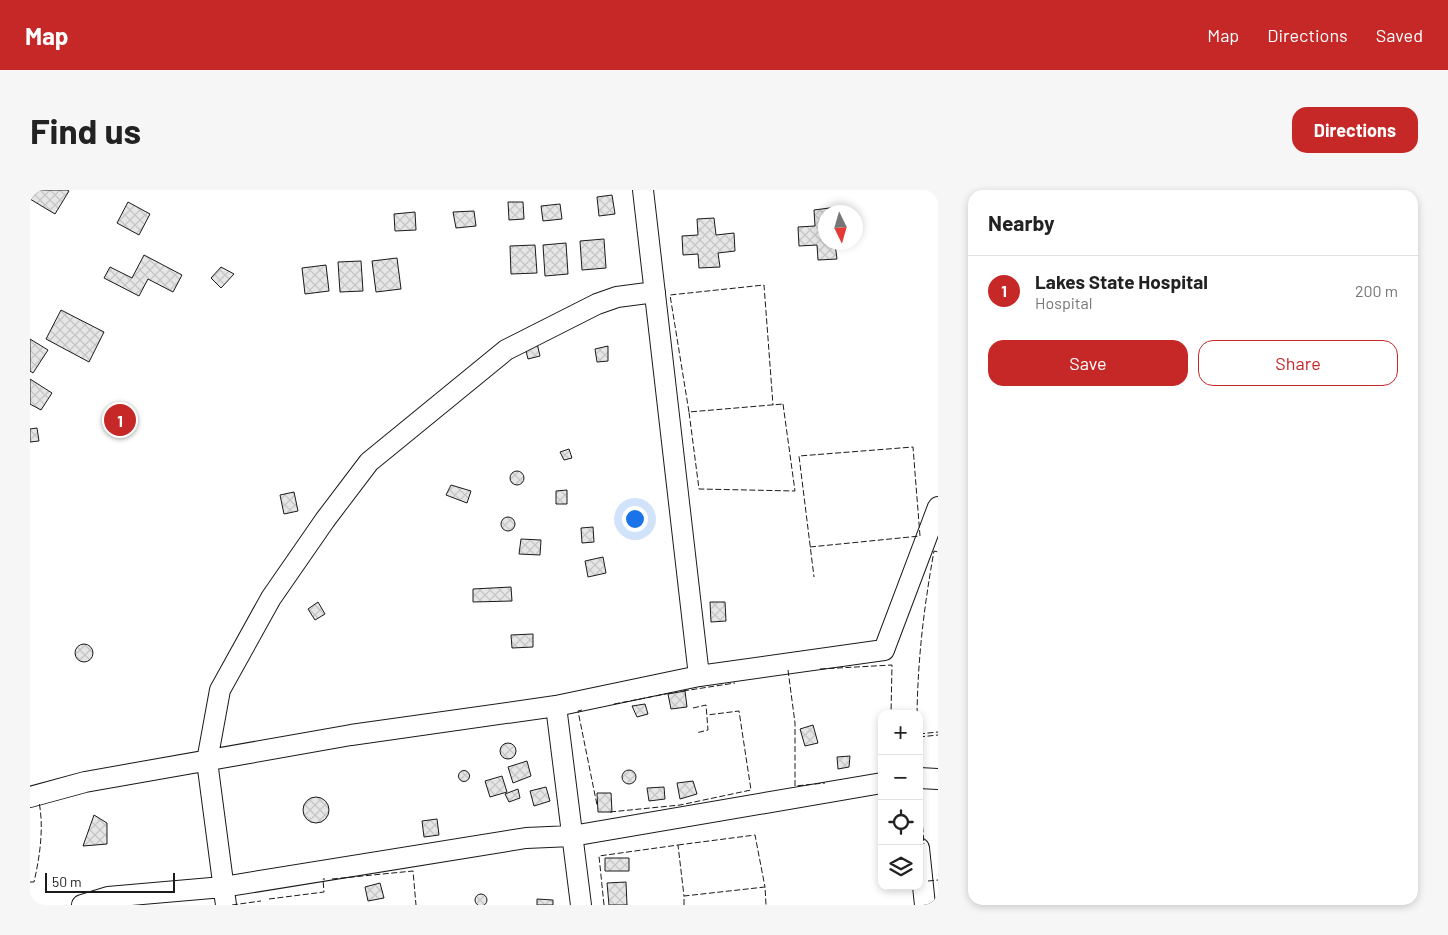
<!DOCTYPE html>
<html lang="en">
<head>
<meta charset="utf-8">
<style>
	body { margin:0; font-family:Barlow,sans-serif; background:#f6f6f6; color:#222 }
	.controls { position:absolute; right:15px; bottom:15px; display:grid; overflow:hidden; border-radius:10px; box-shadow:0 2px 8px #0003 }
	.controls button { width:45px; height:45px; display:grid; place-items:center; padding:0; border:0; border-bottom:1px solid #e0e0e0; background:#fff; color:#222; font:25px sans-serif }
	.compass { position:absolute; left:788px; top:15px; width:45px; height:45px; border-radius:50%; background:#fff; box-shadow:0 2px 8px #0003; rotate:175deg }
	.scale { position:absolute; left:15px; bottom:12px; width:130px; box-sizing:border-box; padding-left:5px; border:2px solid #1a1a1a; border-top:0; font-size:14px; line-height:18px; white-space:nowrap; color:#1a1a1a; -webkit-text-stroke:4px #fff; paint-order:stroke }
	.you { position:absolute; left:604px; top:328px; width:18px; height:18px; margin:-12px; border:4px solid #fff; border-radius:50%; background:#1a73e8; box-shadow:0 0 0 8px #1a73e833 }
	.badge { display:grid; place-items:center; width:32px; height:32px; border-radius:50%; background:#c62828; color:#fff; font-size:16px; font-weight:700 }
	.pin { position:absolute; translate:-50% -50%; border:2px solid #fff; box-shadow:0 1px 5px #0006 }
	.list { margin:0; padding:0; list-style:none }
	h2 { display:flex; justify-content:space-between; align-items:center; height:65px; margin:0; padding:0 20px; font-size:21px }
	h2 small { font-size:16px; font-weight:400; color:#767676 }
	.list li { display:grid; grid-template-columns:32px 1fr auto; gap:15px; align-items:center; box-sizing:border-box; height:70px; padding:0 20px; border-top:1px solid #e0e0e0 }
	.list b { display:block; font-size:19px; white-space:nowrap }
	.list p { margin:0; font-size:16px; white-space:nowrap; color:#767676 }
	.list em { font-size:16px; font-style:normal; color:#767676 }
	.actions { display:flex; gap:10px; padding:15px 20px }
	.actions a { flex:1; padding:11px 0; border:1px solid #c62828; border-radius:15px; text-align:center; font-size:18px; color:#c62828 }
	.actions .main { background:#c62828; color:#fff }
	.icon { flex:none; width:28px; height:28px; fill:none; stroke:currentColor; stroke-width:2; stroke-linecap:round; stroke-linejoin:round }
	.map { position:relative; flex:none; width:908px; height:715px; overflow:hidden; border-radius:15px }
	header { display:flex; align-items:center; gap:30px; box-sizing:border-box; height:70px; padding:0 25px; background:#c62828; color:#fff }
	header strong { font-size:24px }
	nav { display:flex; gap:28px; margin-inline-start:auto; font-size:18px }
	.intro { display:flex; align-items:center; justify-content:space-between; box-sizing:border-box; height:120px; padding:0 30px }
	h1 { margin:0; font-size:35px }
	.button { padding:12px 22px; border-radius:15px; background:#c62828; color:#fff; font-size:18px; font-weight:700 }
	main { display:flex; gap:30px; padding:0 30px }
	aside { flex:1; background:#fff; border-radius:15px; box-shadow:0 2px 8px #0003 }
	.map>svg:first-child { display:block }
	.building { fill:url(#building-cross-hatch); stroke:#1a1a1a }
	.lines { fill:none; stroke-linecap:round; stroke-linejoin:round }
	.minor-casing { stroke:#1a1a1a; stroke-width:22 }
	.minor { stroke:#fff; stroke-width:20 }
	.fence { stroke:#1a1a1a; stroke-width:1; stroke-dasharray:6 2.5; stroke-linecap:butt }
</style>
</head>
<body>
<header>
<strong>Map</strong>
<nav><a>Map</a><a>Directions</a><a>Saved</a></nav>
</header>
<div class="intro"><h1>Find us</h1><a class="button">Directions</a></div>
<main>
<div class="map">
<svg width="908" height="715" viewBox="0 0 908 715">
	<defs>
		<pattern id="building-cross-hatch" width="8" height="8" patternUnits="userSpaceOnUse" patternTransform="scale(1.25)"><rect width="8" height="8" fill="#e6e6e6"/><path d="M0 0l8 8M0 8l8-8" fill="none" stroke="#c5c5c5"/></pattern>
	</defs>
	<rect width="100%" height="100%" fill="#fff"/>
	<path class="building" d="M0,0h37l2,1 -14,23 -25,-15z
		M582,5l3,19 -16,2 -2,-19z
		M98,12l22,12 -11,21 -22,-12z
		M478,12h15l1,17 -15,1z
		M530,14l2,15 -19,2 -2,-15z
		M807,17v5h-11v30l25,1 -16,1 2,15 -19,1 -1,-15 -18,1 -1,-19 17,-1 -1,-16z
		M444,21l2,15 -20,2 -3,-16z
		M385,22l1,18 -21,1 -1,-17z
		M684,28l2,17 18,-2 1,18 -17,2 2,14 -21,1 -1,-14 -15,1 -1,-19 16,-1 -1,-16z
		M574,49l2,29 -24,2 -2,-29z
		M536,53l2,31 -23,2 -2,-31z
		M505,55l2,28 -26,1 -1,-28z
		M114,65l38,20 -9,17 -25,-13 -9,17 -35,-18 6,-11 22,11z
		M367,68l4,31 -25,3 -4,-31z
		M331,71l2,30 -23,1 -2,-30z
		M296,75l3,26 -24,3 -3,-26z
		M191,77l13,7 -13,14 -10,-10z
		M31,120l43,22 -15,30 -43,-23z
		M0,149l18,11 -15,23 -3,-2z
		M507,153l3,13 -12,3 -3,-12z
		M578,156v15l-11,1 -2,-13z
		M0,189l22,14 -11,17 -11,-6z
		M7,238l2,13 -9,1v-13z
		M539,259l3,9 -8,2 -4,-8z
		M480 288a7 7 0 1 1 14 0a7 7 0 1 1-14 0Z
		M421,295l20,6 -4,12 -21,-8z
		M537,300v14h-11v-13z
		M264,302l4,19 -14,3 -4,-19z
		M471 334a7 7 0 1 1 14 0a7 7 0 1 1-14 0Z
		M563,337l1,15 -12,1 -1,-15z
		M491,349l20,1 -1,15 -21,-1z
		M573,367l3,16 -18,4 -3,-16z
		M481,397l1,14 -39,1v-13z
		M288,412l7,12 -10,6 -7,-11z
		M680,412h15l1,19 -15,1z
		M503,444v13l-21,1 -1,-13z
		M45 463a9 9 0 1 1 18 0a9 9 0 1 1-18 0Z
		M655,501l2,16 -16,2 -3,-15z
		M615,514l3,10 -11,3 -5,-11z
		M783,535l5,18 -13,3 -5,-17z
		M470 561a8 8 0 1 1 16 0a8 8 0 1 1-16 0Z
		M820,566l-1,11 -11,2 -1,-12z
		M497,571l4,15 -18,7 -5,-16z
		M592 587a7 7 0 1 1 14 0a7 7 0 1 1-14 0Z
		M428.5 586a5.5 5.5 0 1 1 11 0a5.5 5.5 0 1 1-11 0Z
		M472,586l5,16 -17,5 -5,-16z
		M663,591l4,13 -17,5 -3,-16z
		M516,597l4,14 -16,5 -4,-15z
		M634,597l1,12 -16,2 -2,-13z
		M488,599l2,9 -11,4 -4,-8z
		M567,603h14l1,19h-14z
		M273 620a13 13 0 1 1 26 0a13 13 0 1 1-26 0Z
		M64,625l13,8v21l-24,2z
		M407,629l2,16 -15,2 -2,-16z
		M575,668h24v13h-24z
		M596,692l1,23h-18l-2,-22z
		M350,693l4,15 -16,3 -3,-14z
		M445 710a6 6 0 1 1 12 0a6 6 0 1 1-12 0Z
		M507,709l16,1v5h-16z"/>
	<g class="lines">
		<g class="minor-casing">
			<path id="minor" d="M613,0l56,486
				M526,516l25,199
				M889,588l19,1
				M0,607l55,-15 266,-47 205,-29 143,-30 185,-26 54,-143
				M889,658l6,57
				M52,715l26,-8 115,-10 303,-49 46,-2 310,-53
				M196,715l-19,-144 13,-71 51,-92 54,-78 44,-58 137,-112 91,-46 20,-7 38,-5"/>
		</g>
		<use href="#minor" class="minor"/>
		<path class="fence" d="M753,214l12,87 -96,-2 -10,-77z
			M659,222l-19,-117 94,-10 9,120
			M780,357l110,-11 -7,-89 -114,9 15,121
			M790,479l72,-4 -1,49
			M758,480l7,53v63l30,-3
			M653,501l52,-8
			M584,514l57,-11
			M663,518l13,-3 2,25 -12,3
			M552,520l-4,1 19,94
			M887,524c1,-58 7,-107 17,-163l4,1
			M889,544l19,-2
			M889,547l19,-2
			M889,594l5,60
			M580,622l70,-7 71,-15 -12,-79 -32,4
			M648,655l77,-10 10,52
			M302,689l81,-8 3,34
			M898,691l10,-1
			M0,692h4c6,-26 10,-55 5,-80
			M239,709l55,-7 -1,-13h2
			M202,715l29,-4
			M574,715l-5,-49 79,-11 6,51
			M654,715v-9l81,-9 1,18"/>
	</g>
</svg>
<div class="controls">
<button>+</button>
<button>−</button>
<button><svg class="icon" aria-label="locate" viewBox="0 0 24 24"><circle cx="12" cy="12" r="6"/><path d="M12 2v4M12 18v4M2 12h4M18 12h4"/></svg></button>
<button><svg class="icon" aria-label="layers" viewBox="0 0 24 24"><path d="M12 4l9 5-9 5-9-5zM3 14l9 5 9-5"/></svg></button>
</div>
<svg class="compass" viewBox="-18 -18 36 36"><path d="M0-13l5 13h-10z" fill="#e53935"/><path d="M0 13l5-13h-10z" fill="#767676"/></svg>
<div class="scale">50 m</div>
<div class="you"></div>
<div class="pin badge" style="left:90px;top:230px">1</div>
</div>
<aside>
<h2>Nearby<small></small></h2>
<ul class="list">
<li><span class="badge">1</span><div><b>Lakes State Hospital</b><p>Hospital</p></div><em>200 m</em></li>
</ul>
<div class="actions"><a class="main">Save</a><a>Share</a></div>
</aside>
</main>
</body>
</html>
